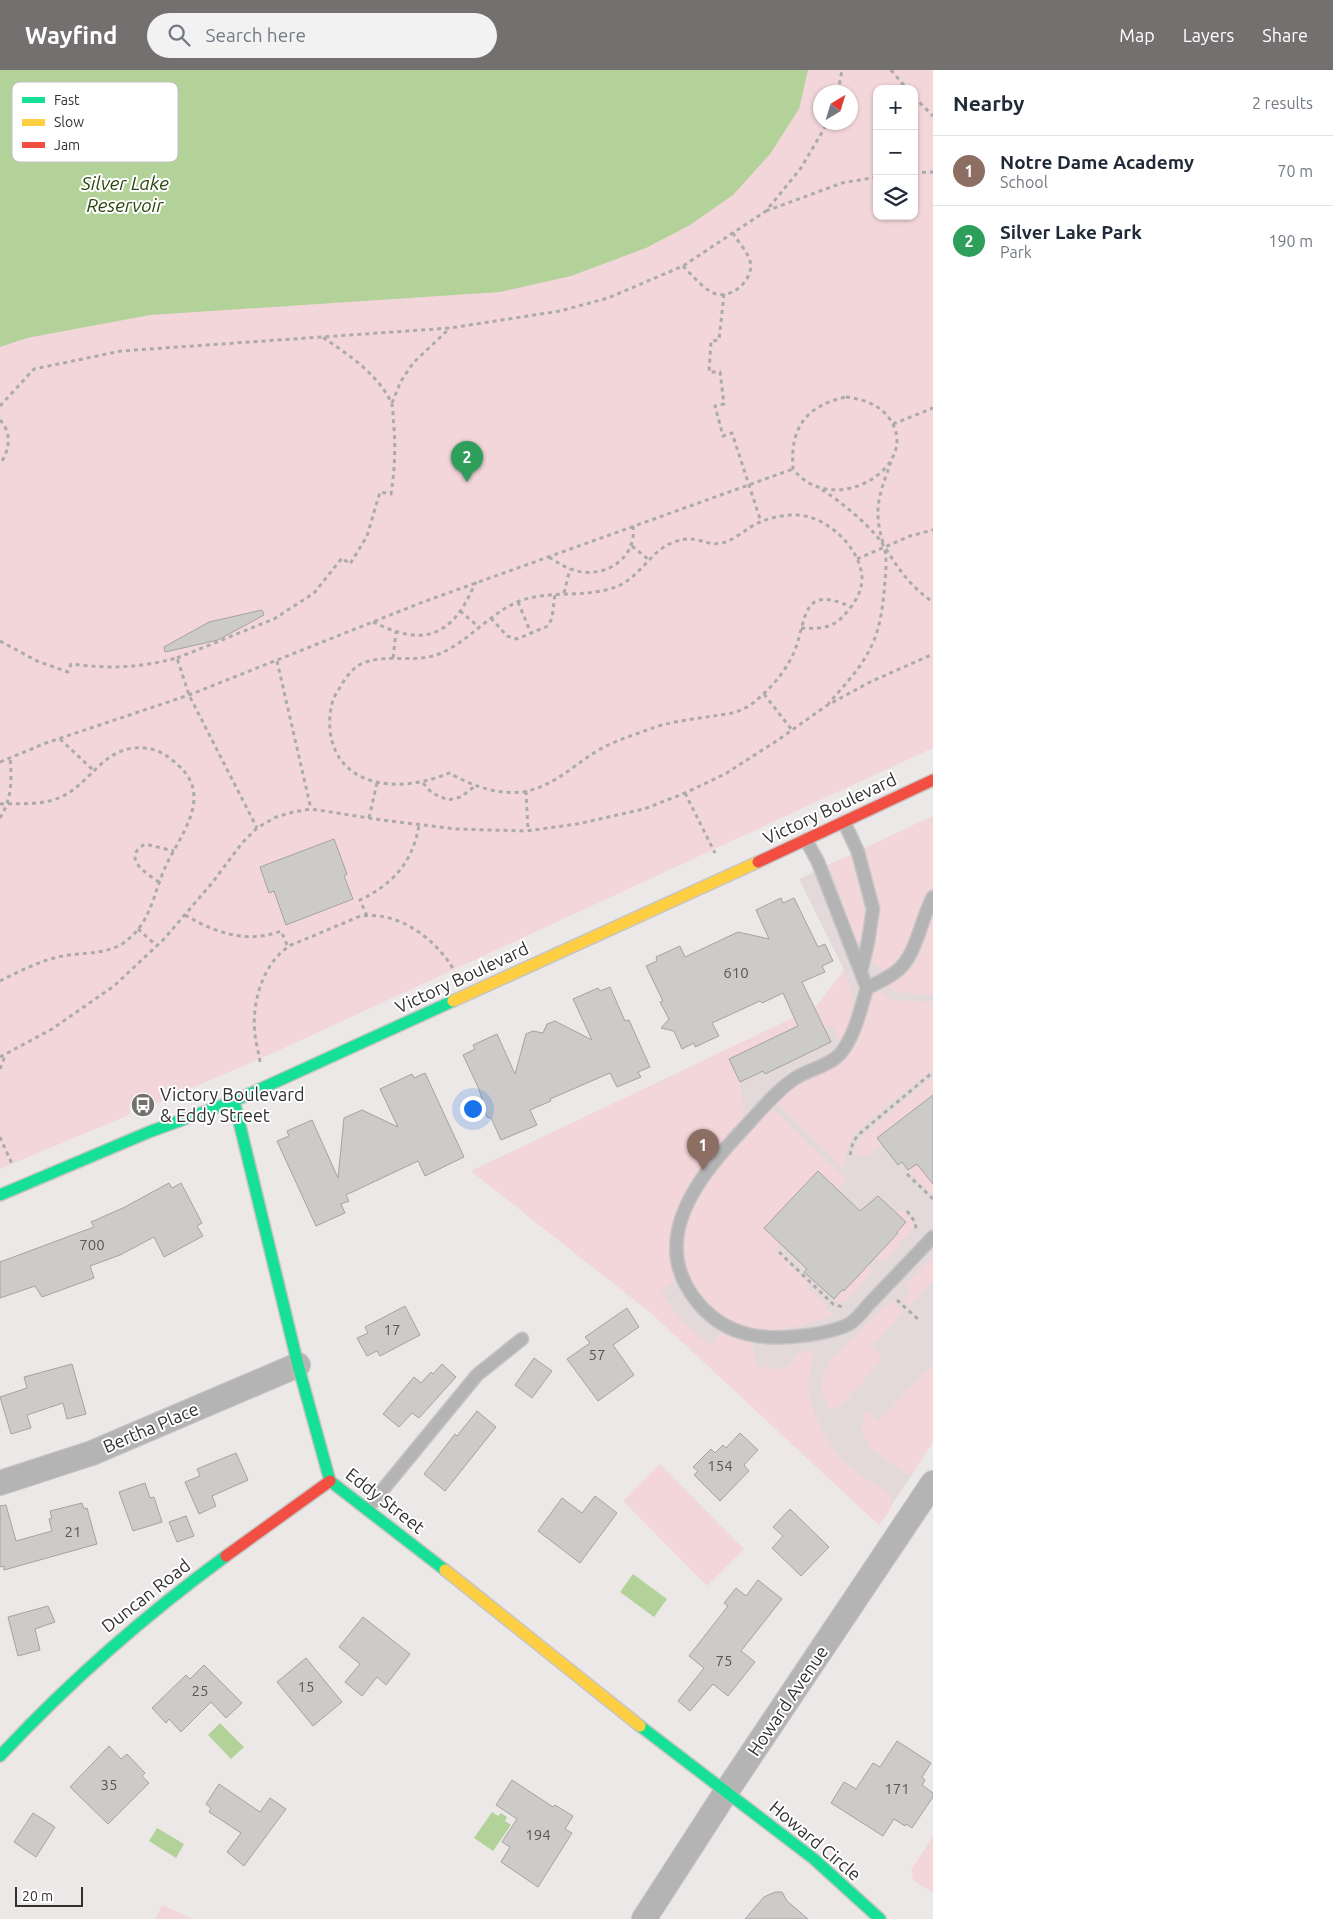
<!DOCTYPE html>
<html lang="en">
<head>
<meta charset="utf-8">
<style>
	body { margin:0; font-family:Ubuntu,sans-serif; background:#f2f2f3; color:#1f2937 }
	.controls { position:absolute; right:15px; top:15px; display:grid; overflow:hidden; border-radius:10px; box-shadow:0 1px 4px #0004 }
	.controls button { width:45px; height:45px; display:grid; place-items:center; padding:0; border:0; border-bottom:1px solid #e0e1e3; background:#fff; color:#1f2937; font:25px sans-serif }
	.compass { position:absolute; left:813px; top:15px; width:45px; height:45px; border-radius:50%; background:#fff; box-shadow:0 1px 4px #0004; rotate:38deg }
	.scale { position:absolute; left:15px; bottom:12px; width:68px; box-sizing:border-box; padding-left:5px; border:2px solid #333030; border-top:0; font-size:14px; line-height:18px; white-space:nowrap; color:#333030; -webkit-text-stroke:4px #fff; paint-order:stroke }
	.you { position:absolute; left:472px; top:1038px; width:18px; height:18px; margin:-12px; border:4px solid #fff; border-radius:50%; background:#1a73e8; box-shadow:0 0 0 8px #1a73e833 }
	.badge { display:grid; place-items:center; width:32px; height:32px; border-radius:50%; background:#747070; color:#fff; font-size:16px; font-weight:700 }
	.pin { position:absolute; translate:-50% -41px; filter:drop-shadow(0 1px 2px #0008) }
	.pin::after { content:''; position:absolute; top:26px; width:18px; height:15px; background:inherit; clip-path:polygon(0 0,100% 0,50% 100%) }
	.list { margin:0; padding:0; list-style:none }
	h2 { display:flex; justify-content:space-between; align-items:center; height:65px; margin:0; padding:0 20px; font-size:21px }
	h2 small { font-size:16px; font-weight:400; color:#747a83 }
	.list li { display:grid; grid-template-columns:32px 1fr auto; gap:15px; align-items:center; box-sizing:border-box; height:70px; padding:0 20px; border-top:1px solid #e0e1e3 }
	.list b { display:block; font-size:19px; white-space:nowrap }
	.list p { margin:0; font-size:16px; white-space:nowrap; color:#747a83 }
	.list em { font-size:16px; font-style:normal; color:#747a83 }
	.icon { flex:none; width:28px; height:28px; fill:none; stroke:currentColor; stroke-width:2; stroke-linecap:round; stroke-linejoin:round }
	.map { position:relative; flex:none; width:933px; height:1849px; overflow:hidden }
	header { display:flex; align-items:center; gap:30px; box-sizing:border-box; height:70px; padding:0 25px; background:#747070; color:#fff }
	header strong { font-size:24px }
	nav { display:flex; gap:28px; margin-inline-start:auto; font-size:18px }
	.search { width:350px; height:45px; background:#f2f2f3; display:flex; align-items:center; gap:12px; box-sizing:border-box; padding:0 18px; border-radius:28px; color:#747a83; font-size:19px }
	main { display:flex }
	aside { flex:1; background:#fff }
	.map>svg:first-child { display:block }
	.built { fill:#e4d9da }
	.green { fill:#f3d6da; fill-rule:evenodd }
	.water { fill:#b3d299 }
	.building { fill:#cdcaca; stroke:#a5a2a2 }
	.lines { fill:none; stroke-linecap:round; stroke-linejoin:round }
	.lane-casing { stroke:#c7c4c4; stroke-width:15 }
	.street-casing { stroke:#c7c4c4; stroke-width:26 }
	.fast-casing { stroke:#c7c4c4; stroke-width:14 }
	.slow-casing { stroke:#c7c4c4; stroke-width:14 }
	.jam-casing { stroke:#c7c4c4; stroke-width:14 }
	.path { stroke:#acabab; stroke-width:3; stroke-dasharray:4 4; stroke-linecap:butt }
	.lane { stroke:#b5b4b4; stroke-width:12 }
	.street { stroke:#b5b4b4; stroke-width:24 }
	.fast { stroke:#16e098; stroke-width:11 }
	.slow { stroke:#ffcf43; stroke-width:11 }
	.jam { stroke:#f24e42; stroke-width:11 }
	.labels { text-anchor:middle; stroke-width:4; stroke-linejoin:round; paint-order:stroke }
	.number-label { font-size:15px; fill:#5a5656 }
	.street-label { font-size:18px; fill:#333030; stroke:#fff }
	.poi-label { font-size:18px; fill:#333030; stroke:#fff; text-anchor:start }
	.water-label { font-size:19px; font-style:italic; fill:#2b470f; stroke:#fff }
	.key { fill:#fff; stroke:#c2c1c1; stroke-width:1 }
	.key-label { font-size:14px; fill:#333030 }
</style>
</head>
<body>
<header>
<strong>Wayfind</strong>
<div class="search"><svg class="icon" aria-label="search" viewBox="0 0 24 24"><circle cx="10" cy="10" r="6"/><path d="M15 15l6 6"/></svg>Search here</div>
<nav><a>Map</a><a>Layers</a><a>Share</a></nav>
</header>
<main>
<div class="map">
<svg width="933" height="1849" viewBox="0 0 933 1849">
	<rect width="100%" height="100%" fill="#ede8e8"/>
	<path class="built" d="M933,746v626l-54,83 -228,-212 -180,-142 345,-164 28,-37 -45,-91z"/>
	<path class="green" d="M0,0h933v678l-651,301 -131,57 -4,-7 -18,9 2,6 -131,55zM877,19h37v127h-37zM821,22h30v30h-30z
		M933,746v69l-11,18 -18,49 -11,15 -10,3 -9,-7 -1,-5 1,-15 -13,-93z
		M852,784c5,17 22,76 7,88l-5,-6 -19,-57 -7,-14z
		M933,838v87l-38,-3 -9,-8z
		M844,900c12,32 12,43 -3,73l-9,-18 -8,3 -5,-12 -67,32c-4,10 -10,22 -11,32 -3,15 8,26 0,42 -6,11 -20,21 -28,31 -35,40 -48,74 -37,126l-2,3 -13,10c14,21 29,40 51,54l9,-15 13,6 18,4 4,25 29,4 13,-17 7,-3 7,2c3,10 -5,23 -4,34 3,27 21,65 43,81 12,10 26,18 38,27 8,11 -3,21 -10,31l-228,-212 -180,-142 345,-164z
		M878,918l12,12 43,2v67l-78,63 -9,20 -2,17 -68,-67c9,-9 17,-16 27,-21 17,-9 33,-12 46,-28 15,-18 10,-51 29,-65z
		M933,1006v19l-50,50 -17,12 -6,-2 -8,1 8,-18z
		M771,1037l75,73 -64,64 -8,5 33,33v6l18,16 1,4 8,8c-15,4 -56,17 -70,16 -51,-4 -98,-63 -77,-113 18,-44 52,-78 84,-112z
		M917,1094l16,20v11l-25,-25z
		M902,1139l11,13 1,5 -8,10 -3,1 -4,7 -16,17 -8,-4 23,-24 -1,-2 8,-9 -11,-11z
		M933,1186v24l-23,25 -6,-5 8,-10 -6,-6z
		M869,1194l3,8 -26,28 -7,2 -5,-3 9,-10 1,1z
		M891,1230l12,12 -31,34 9,9v6l-44,48h-6c-13,-15 -11,-34 0,-49z
		M933,1294v78l-19,30 -7,2 -36,-25 -9,-18 2,-18 4,-2 11,10z
		M660,1394l84,85 -37,37 -84,-85z
		M933,1766v57l-20,-13 -2,-10z
		M162,1835l31,14h-38z"/>
	<path class="water" d="M0,0h808l-9,39 -29,45 -37,41 -43,30 -44,23 -75,28 -71,16 -350,23 -123,23 -27,9z
		M633,1504l34,25 -13,18 -34,-25z
		M220,1653l24,24 -13,12 -23,-24z
		M492,1742l6,4 3,-3 6,4 -2,4 6,4 -18,26 -19,-13z
		M157,1758l27,16 -8,14 -27,-17z"/>
	<path class="building" d="M262,540l2,5 -46,25 -53,12 -1,-5 45,-25z
		M334,769l13,35 -3,2 9,23 -67,26 -12,-34 -5,2 -9,-26z
		M781,828l2,5 11,-5 24,49 7,-3 8,17 -11,5 3,6 -23,10 29,60 -66,32 -2,-3 -23,11 -11,-23 69,-33 -15,-33 -21,10 -2,-2 -48,22 7,13 -24,11 -1,-4 -12,6 -8,-18 -13,-3 8,-9 -9,-17 3,-1 -17,-35 11,-5 -1,-4 24,-11 5,11 53,-25 31,7 -13,-29z
		M610,917l15,34 4,-1 21,47 -12,5 3,5 -24,10 -7,-14 -60,26 1,2 -21,9 7,15 -36,15 -10,-22 -4,-1 -8,-28 -16,-34 12,-6 -2,-4 24,-11 18,40 11,-40 7,-3 10,2 4,-9 8,-3 37,19 -19,-41 25,-11 2,3z
		M425,1003l39,84 -39,19 -7,-15 -72,34 3,6 -8,3 4,9 -29,13 -39,-85 12,-5 -2,-5 25,-11 26,58 6,-60 18,-8 36,17 -18,-38 32,-15 2,4z
		M933,1025v89l-16,-20 -9,6 -6,-8 -4,3 -21,-27z
		M818,1101l42,40 18,-15 28,26 -9,10 1,1 -54,58 -1,-2 -9,10 -30,-27 3,-3 -43,-41z
		M169,1113l3,5 9,-5 21,40 -5,3 6,10 -39,21 -10,-20 -34,18 -30,11 4,12 -52,19 -7,-11 -35,12v-36l94,-35 -3,-5 32,-14z
		M405,1236l15,29 -40,21 -3,-5 -10,5 -10,-18 11,-5 -3,-6z
		M627,1238l12,19 -26,18 21,30 -36,26 -31,-42 23,-16 -5,-6z
		M534,1288l18,13 -20,27 -17,-13z
		M72,1294l14,50 -19,5 -4,-16 -36,12 4,13 -20,6 -11,-37 27,-9 -3,-11z
		M442,1294l14,13 -37,41 -7,-5 -13,14 -16,-13 31,-37 7,6 10,-11 2,2z
		M477,1341l19,16 -51,64 -21,-17 31,-40 2,2z
		M740,1363l18,17 -14,15 5,6 -29,30 -26,-26 4,-4 -5,-4 18,-18 4,4 8,-8 3,3z
		M236,1383l12,27 -36,16 4,10 -17,8 -14,-32 15,-6 -3,-7z
		M145,1413l5,15 4,-1 8,25 -29,9 -14,-39z
		M595,1426l22,17 -37,50 -42,-32 24,-33 20,15z
		M82,1433l2,6 3,-1 10,36 -93,26v-4l-4,1v-61l6,-1 10,36 36,-10 -3,-12 3,-1 -2,-7z
		M790,1439l39,38 -28,29 -29,-28 11,-12 -10,-9z
		M186,1446l8,20 -17,6 -8,-20z
		M758,1510l24,19 -41,52 14,11 -27,34 -15,-12 -23,27 -12,-10 26,-33 -15,-12 39,-50 -4,-3 12,-15 10,8z
		M48,1536l7,16 -20,7 5,21 -22,6 -10,-39z
		M363,1547l47,37 -24,31 -9,-8 -15,19 -17,-14 15,-18 -21,-17z
		M306,1588l36,44 -29,24 -36,-44z
		M204,1595l38,38 -16,15 -15,-16 -30,30 -12,-13 -3,4 -14,-15 34,-33 4,4z
		M897,1671l34,22 -9,14 3,3 -3,5 11,8v4l-21,31 -6,-4 -1,2 -11,-7 -11,17 -52,-33 13,-21 12,7 17,-26 7,4z
		M109,1676l12,13 6,-5 18,19 -3,3 7,7 -41,41 -38,-37z
		M512,1710l41,27 2,-2 18,11 -8,13 7,4 -34,54 -37,-25 9,-15 -8,-5 15,-23 -21,-14z
		M219,1714l41,28 10,-14 16,11 -42,57 -17,-14 14,-19 -32,-21 2,-4 -5,-4z
		M33,1743l22,14 -19,30 -22,-15z
		M775,1822h7l5,9 21,18h-63l19,-22z"/>
	<g class="lines">
		<g class="lane-casing">
			<path id="lane" d="M844,752l14,30 15,57 -5,33 -7,29
				M806,770l12,22 49,126
				M933,827c-11,20 -16,52 -30,68 -8,10 -24,17 -36,23 -7,22 -12,48 -27,66 -12,13 -32,15 -46,25 -19,13 -33,31 -49,48 -44,47 -101,113 -46,177 29,34 68,37 110,31 13,-2 29,-5 40,-11 8,-4 15,-15 21,-21 21,-22 42,-44 63,-66
				M367,1439l110,-134 45,-36"/>
		</g>
		<g class="street-casing">
			<path id="street" d="M0,1413l92,-30 206,-88
				M644,1849l82,-127 207,-309"/>
		</g>
		<g class="fast-casing">
			<path id="fast" d="M234,1031l64,264 32,116 115,89
				M0,1125l149,-63 85,-31 219,-100
				M640,1656l174,133 66,60
				M0,1686c69,-74 144,-140 226,-200"/>
		</g>
		<g class="slow-casing">
			<path id="slow" d="M453,931l305,-139
				M445,1500l195,156"/>
		</g>
		<g class="jam-casing">
			<path id="jam" d="M758,792l175,-82
				M226,1486l104,-75"/>
		</g>
		<path class="path" d="M891,0l16,19
			M838,22l4,-22
			M914,27l19,19
			M914,103l19,-1
			M766,141l76,-28 35,-6
			M683,196c9,9 21,24 33,28 17,5 39,-16 34,-33 -3,-10 -12,-19 -17,-28
			M724,224l-5,46 -8,1 -2,31h11l4,32 -9,2 8,30 9,-3 29,89
			M846,327c16,2 33,7 43,21 35,47 -55,103 -96,51 -3,-41 12,-63 53,-72z
			M392,333l9,-22 12,-18 37,-35
			M0,336l34,-37 87,-18 329,-23 110,-17 48,-13 75,-32 83,-55 35,-43 27,-46
			M0,350c12,13 10,30 0,44
			M893,354l40,-16
			M822,420c15,8 56,42 62,57 3,7 2,26 1,34 -2,23 -4,47 -15,68 -10,20 -27,38 -42,55
			M883,473c-10,-34 -4,-48 8,-81
			M632,476l17,14
			M886,479c13,21 26,39 47,53
			M549,487c9,6 17,11 28,14 29,7 60,-13 56,-45
			M857,489l53,-23 23,-6
			M564,523l6,-24
			M518,532l13,31
			M460,541l19,16
			M491,548l16,18 10,3 31,-13 4,-8 3,-24
			M373,552c33,16 64,23 88,-12 6,-9 10,-18 15,-28
			M801,558c25,1 34,0 50,-21 6,-8 11,-18 11,-29 -1,-30 -36,-63 -66,-63 -17,0 -33,4 -47,13 -8,5 -17,13 -27,15 -18,4 -24,-10 -48,-1 -23,8 -33,34 -56,44 -31,13 -69,3 -101,16 -29,13 -49,40 -78,52 -25,10 -55,-2 -80,11 -8,5 -15,15 -20,24 -9,12 -10,28 -9,42 8,61 76,61 119,42 22,12 47,22 73,19 33,-5 54,-30 82,-45 14,-7 29,-12 43,-17 20,-8 45,-11 67,-14 9,-2 20,-2 29,-7 7,-3 13,-8 18,-13 14,-12 27,-29 34,-46 12,-33 7,-66 56,-43
			M0,571l37,20 31,11 3,-8c40,5 67,4 106,-6l12,37 68,133
			M177,588l97,-39 40,-26 28,-35 8,6 17,-28 13,-44 11,2c4,-26 5,-51 2,-77 0,-5 0,-11 -2,-15 -15,-30 -44,-48 -70,-66
			M393,588l3,-26
			M277,591l34,148
			M764,624l28,36
			M60,669l34,32
			M0,692l46,-19 143,-48 234,-93 370,-133
			M423,713l9,10 16,7 13,-3 14,-11
			M526,721l2,39
			M685,723l30,60
			M0,734c21,-1 43,2 63,-8 30,-15 42,-52 82,-48 13,1 23,8 33,17 37,33 0,72 -14,105 -12,29 -14,55 -42,74 -18,11 -40,8 -59,12 -22,4 -43,15 -63,25
			M0,748c12,-19 12,-39 10,-60
			M369,748l8,-35
			M159,812c-13,-9 -38,-24 -14,-38l29,7
			M185,845c31,18 62,29 96,16l7,16
			M367,846l-7,-16c33,-16 53,-38 59,-75
			M138,859l19,17
			M0,987l52,-28 62,-43 50,-47 48,-56 30,-40 15,-15 19,-11 17,-5 18,-3 71,11 74,9 70,2 51,-7 67,-15 41,-16 40,-19 53,-34 48,-34 44,-24 63,-28
			M260,992c-1,-9 -4,-18 -5,-27 -4,-32 8,-73 36,-90 17,-7 34,-14 50,-21 7,-2 14,-7 21,-8 38,-5 76,25 93,56
			M0,999l5,-13
			M0,1067l12,27
			M850,1085l3,-13 5,-7 75,-63
			M907,1104l26,25
			M907,1141l8,11 1,7
			M779,1182l54,52 10,3
			M897,1230l23,21"/>
		<use href="#lane" class="lane"/>
		<use href="#street" class="street"/>
		<use href="#fast" class="fast"/>
		<use href="#slow" class="slow"/>
		<use href="#jam" class="jam"/>
	</g>
	<defs>
		<g id="bus-disc" transform="scale(1.25)"><circle r="9.5" fill="#747070" stroke="#fff"/><path d="M-5-6H5V4H4V6H2V4H-2V6H-4V4H-5ZM-3.5-4V0h7V-4ZM-3.5 1.2v1.5H-2V1.2ZM2 1.2v1.5H3.5V1.2Z" fill="#fff"/></g>
	</defs>
	<g fill-rule="evenodd">
		<use href="#bus-disc" x="143" y="1035"/>
	</g>
	<g class="labels">
		<g class="number-label">
			<text x="736" y="908">610</text>
			<text x="92" y="1180">700</text>
			<text x="392" y="1265">17</text>
			<text x="597" y="1290">57</text>
			<text x="720" y="1401">154</text>
			<text x="73" y="1467">21</text>
			<text x="724" y="1596">75</text>
			<text x="306" y="1622">15</text>
			<text x="200" y="1626">25</text>
			<text x="109" y="1720">35</text>
			<text x="897" y="1724">171</text>
			<text x="538" y="1770">194</text>
		</g>
		<g class="street-label">
			<text transform="translate(830 739) rotate(-25)" y="6">Victory Boulevard</text>
			<text transform="translate(462 908) rotate(-25)" y="6">Victory Boulevard</text>
			<text transform="translate(151 1358) rotate(-23)" y="6">Bertha Place</text>
			<text transform="translate(385 1431) rotate(38)" y="6">Eddy Street</text>
			<text transform="translate(146 1526) rotate(-38)" y="6">Duncan Road</text>
			<text transform="translate(788 1631) rotate(-56)" y="6">Howard Avenue</text>
			<text transform="translate(815 1771) rotate(40)" y="6">Howard Circle</text>
		</g>
		<g class="poi-label">
			<text x="160" y="1031">Victory Boulevard<tspan x="160" dy="21">&amp; Eddy Street</tspan></text>
		</g>
		<g class="water-label">
			<text x="125" y="120">Silver Lake<tspan x="125" dy="22">Reservoir</tspan></text>
		</g>
	</g>
	<rect x="12" y="12" width="166" height="80" rx="8" class="key"/>
	<rect x="22" y="27" width="23" height="6" fill="#16e098"/>
	<rect x="22" y="49" width="23" height="7" fill="#ffcf43"/>
	<rect x="22" y="72" width="23" height="6" fill="#f24e42"/>
	<g class="key-label">
		<text x="54" y="35">Fast</text>
		<text x="54" y="57">Slow</text>
		<text x="54" y="80">Jam</text>
	</g>
</svg>
<div class="controls">
<button>+</button>
<button>−</button>
<button><svg class="icon" aria-label="layers" viewBox="0 0 24 24"><path d="M12 4l9 5-9 5-9-5zM3 14l9 5 9-5"/></svg></button>
</div>
<svg class="compass" viewBox="-18 -18 36 36"><path d="M0-13l5 13h-10z" fill="#e53935"/><path d="M0 13l5-13h-10z" fill="#747a83"/></svg>
<div class="scale">20 m</div>
<div class="you"></div>
<div class="pin badge" style="left:703px;top:1100px;background:#8d6e63">1</div>
<div class="pin badge" style="left:467px;top:412px;background:#2e9e5b">2</div>
</div>
<aside>
<h2>Nearby<small>2 results</small></h2>
<ul class="list">
<li><span class="badge" style="background:#8d6e63">1</span><div><b>Notre Dame Academy</b><p>School</p></div><em>70 m</em></li>
<li><span class="badge" style="background:#2e9e5b">2</span><div><b>Silver Lake Park</b><p>Park</p></div><em>190 m</em></li>
</ul>
</aside>
</main>
</body>
</html>
